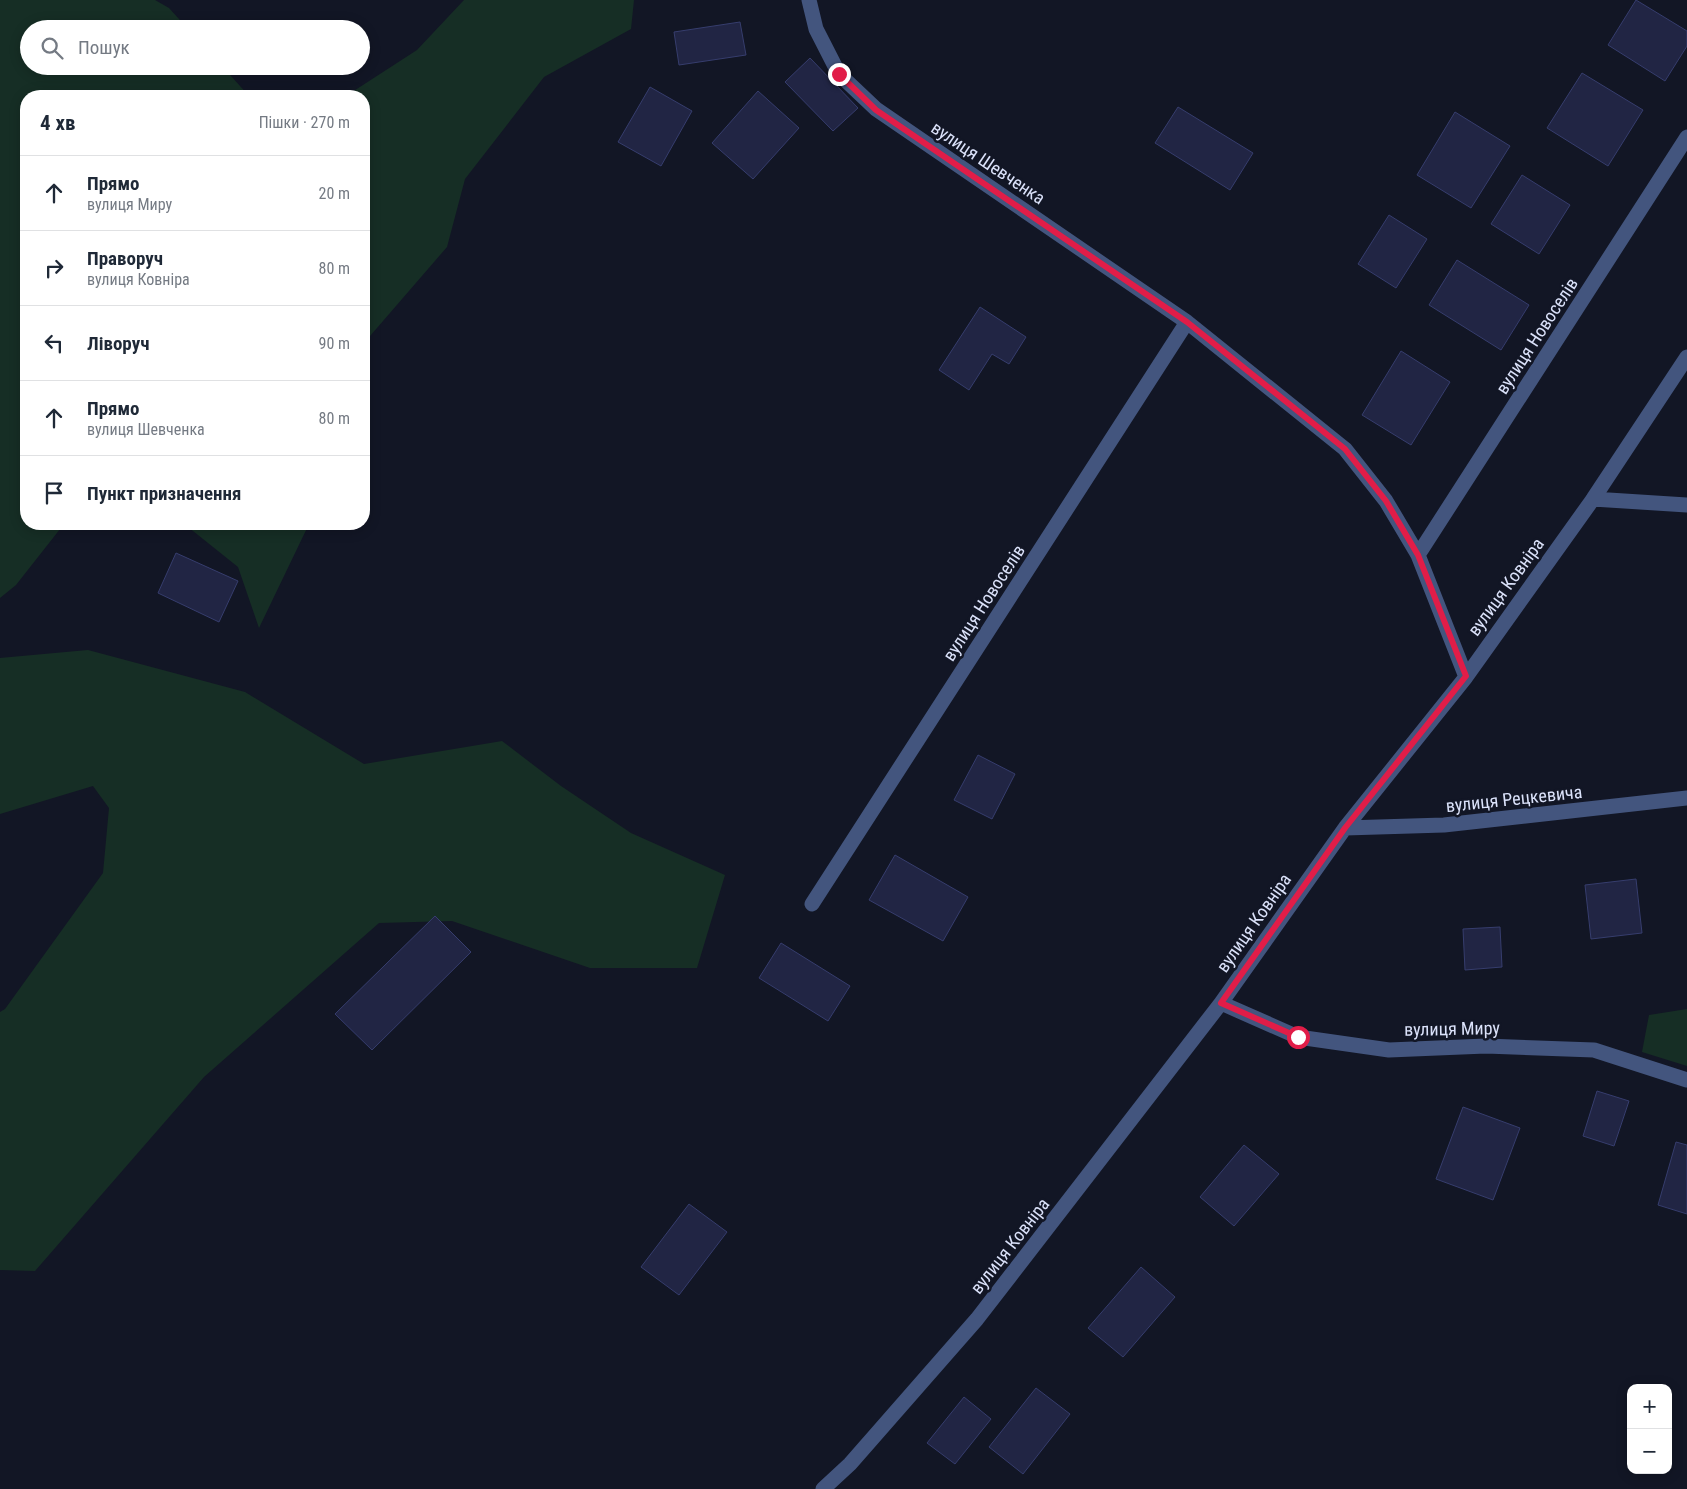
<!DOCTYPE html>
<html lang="uk">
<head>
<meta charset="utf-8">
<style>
	body { margin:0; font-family:"Roboto Condensed",sans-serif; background:#f6f6f7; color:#1f2937 }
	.controls { position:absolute; right:15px; bottom:15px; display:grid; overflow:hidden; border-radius:10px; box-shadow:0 2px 12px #0003 }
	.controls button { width:45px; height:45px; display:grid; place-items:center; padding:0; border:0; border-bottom:1px solid #e0e1e3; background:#fff; color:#1f2937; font:25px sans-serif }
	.stop { position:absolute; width:15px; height:15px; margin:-11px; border:4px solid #e11d48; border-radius:50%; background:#fff }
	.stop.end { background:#e11d48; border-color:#fff; box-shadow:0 1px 5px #0008 }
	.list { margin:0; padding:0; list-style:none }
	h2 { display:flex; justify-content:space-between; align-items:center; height:65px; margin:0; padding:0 20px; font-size:21px }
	h2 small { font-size:16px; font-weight:400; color:#747a83 }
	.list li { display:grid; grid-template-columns:32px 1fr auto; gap:15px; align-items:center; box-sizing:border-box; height:75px; padding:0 20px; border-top:1px solid #e0e1e3 }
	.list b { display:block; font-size:19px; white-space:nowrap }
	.list p { margin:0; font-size:16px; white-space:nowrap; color:#747a83 }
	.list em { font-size:16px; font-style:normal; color:#747a83 }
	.icon { flex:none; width:28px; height:28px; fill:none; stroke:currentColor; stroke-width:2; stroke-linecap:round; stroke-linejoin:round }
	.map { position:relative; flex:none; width:1687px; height:1489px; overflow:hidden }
	.search { position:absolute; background:#fff; box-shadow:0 2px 12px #0003; left:20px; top:20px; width:350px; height:55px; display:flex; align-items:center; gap:12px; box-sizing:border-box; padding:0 18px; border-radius:28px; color:#747a83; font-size:19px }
	.panel { position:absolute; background:#fff; box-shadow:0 2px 12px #0003; left:20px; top:90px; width:350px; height:440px; border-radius:20px }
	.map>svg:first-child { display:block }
	.green { fill:#162e25 }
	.building { fill:#212544; stroke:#363d6d }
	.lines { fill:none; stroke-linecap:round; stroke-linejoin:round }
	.minor { stroke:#43557e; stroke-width:15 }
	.route { stroke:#e11d48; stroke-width:6 }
	.labels { text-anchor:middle; stroke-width:5; stroke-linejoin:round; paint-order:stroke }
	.street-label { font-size:18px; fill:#dbe2fa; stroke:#121625 }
</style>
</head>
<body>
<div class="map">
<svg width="1687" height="1489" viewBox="0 0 1687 1489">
	<rect width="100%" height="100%" fill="#121625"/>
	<path class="green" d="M0,0h155l14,8 19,21h-159v37h193l27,30h-223v428h38l-48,61 -16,13z
		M464,0h170l-3,29 -87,48 -79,102 -18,68 -83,96v-145l4,-12 -4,-3v-87h-18l71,-46z
		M190,524h119l-50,104 -21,-61 -50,-40z
		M88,650l157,42 119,72 138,-23 59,45 70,47 94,42 -28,93h-107l-138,-47 -73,2 -175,154 -169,194 -35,-1v-258l5,-3 98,-136 6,-65 -16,-22 -93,28v-156z
		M1687,1009v57l-45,-14 7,-37z"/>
	<path class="building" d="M1636,0l51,31v15l-22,35 -57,-36z
		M740,22l6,33 -67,10 -5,-33z
		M810,58l48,50 -25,23 -48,-49z
		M1582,73l61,37 -35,56 -61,-38z
		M650,87l42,24 -31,55 -43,-24z
		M758,91l41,37 -46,51 -41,-36z
		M1178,107l75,46 -23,37 -75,-47z
		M1455,112l55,34 -39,62 -54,-33z
		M1522,175l48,30 -31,49 -48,-30z
		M1389,215l38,24 -31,49 -38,-24z
		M1457,260l72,45 -28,45 -72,-45z
		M980,307l46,30 -17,27 -17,-10 -23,36 -30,-20z
		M1401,351l49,31 -39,63 -49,-30z
		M176,553l62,28 -19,41 -61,-29z
		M978,755l37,19 -23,45 -38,-19z
		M895,855l73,42 -25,44 -74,-41z
		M1636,879l6,54 -51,6 -6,-54z
		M435,916l36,36 -99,98 -37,-36z
		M1500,927l2,40 -37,3 -2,-41z
		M781,943l69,43 -22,35 -69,-43z
		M1597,1091l32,10 -15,45 -31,-10z
		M1463,1107l57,21 -27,72 -57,-21z
		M1676,1142l11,3v69l-29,-9z
		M1244,1145l35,29 -45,52 -34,-29z
		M689,1204l38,28 -48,63 -38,-28z
		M1141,1267l34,30 -52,60 -35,-29z
		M1036,1388l34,26 -47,60 -34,-27z
		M964,1397l27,22 -36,45 -28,-21z"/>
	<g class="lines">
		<path class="minor" d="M809,0l7,29 23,45 37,35 311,213 158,127 41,52 32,54 48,122
			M1593,499l94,6
			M1418,555l269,-418
			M1345,828l99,-3 243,-27
			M812,904l375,-582
			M1221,1003l77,34 91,13 97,-4 108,4 93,30
			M823,1489l27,-25 127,-145 244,-316 124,-175 121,-151 127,-178 94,-142"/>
	</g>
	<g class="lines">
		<path class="route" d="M839,74l37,36 311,212 158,127 41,52 32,54 48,121 -121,152 -124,175 77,34"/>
	</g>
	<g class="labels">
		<g class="street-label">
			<text transform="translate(988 163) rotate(34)" y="6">вулиця Шевченка</text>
			<text transform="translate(1537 336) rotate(-57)" y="6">вулиця Новоселів</text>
			<text transform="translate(1506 587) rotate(-54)" y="6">вулиця Ковніра</text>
			<text transform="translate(984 603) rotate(-57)" y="6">вулиця Новоселів</text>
			<text transform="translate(1514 799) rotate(-6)" y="6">вулиця Рецкевича</text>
			<text transform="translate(1254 923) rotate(-55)" y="6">вулиця Ковніра</text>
			<text transform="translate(1452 1029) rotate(-1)" y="6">вулиця Миру</text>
			<text transform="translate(1010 1246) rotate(-52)" y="6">вулиця Ковніра</text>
		</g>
	</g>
</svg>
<div class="controls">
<button>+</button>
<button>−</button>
</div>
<div class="stop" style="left:1298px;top:1037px"></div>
<div class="stop end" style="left:839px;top:74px"></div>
<div class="search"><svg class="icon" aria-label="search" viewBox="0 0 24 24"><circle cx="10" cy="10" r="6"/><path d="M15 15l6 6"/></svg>Пошук</div>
<section class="panel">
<h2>4 хв<small>Пішки · 270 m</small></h2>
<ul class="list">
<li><svg class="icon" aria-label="ahead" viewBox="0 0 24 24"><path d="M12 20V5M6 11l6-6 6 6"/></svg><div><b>Прямо</b><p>вулиця Миру</p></div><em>20 m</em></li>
<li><svg class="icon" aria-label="right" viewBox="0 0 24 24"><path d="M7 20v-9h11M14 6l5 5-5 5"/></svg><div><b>Праворуч</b><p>вулиця Ковніра</p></div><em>80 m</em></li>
<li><svg class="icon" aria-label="left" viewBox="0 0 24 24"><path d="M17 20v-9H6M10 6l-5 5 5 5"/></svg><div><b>Ліворуч</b></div><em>90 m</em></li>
<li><svg class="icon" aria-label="ahead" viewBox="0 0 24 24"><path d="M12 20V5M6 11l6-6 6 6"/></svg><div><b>Прямо</b><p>вулиця Шевченка</p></div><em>80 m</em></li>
<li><svg class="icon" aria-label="arrive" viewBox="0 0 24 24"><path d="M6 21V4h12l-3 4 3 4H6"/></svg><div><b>Пункт призначення</b></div></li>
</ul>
</section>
</div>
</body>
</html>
